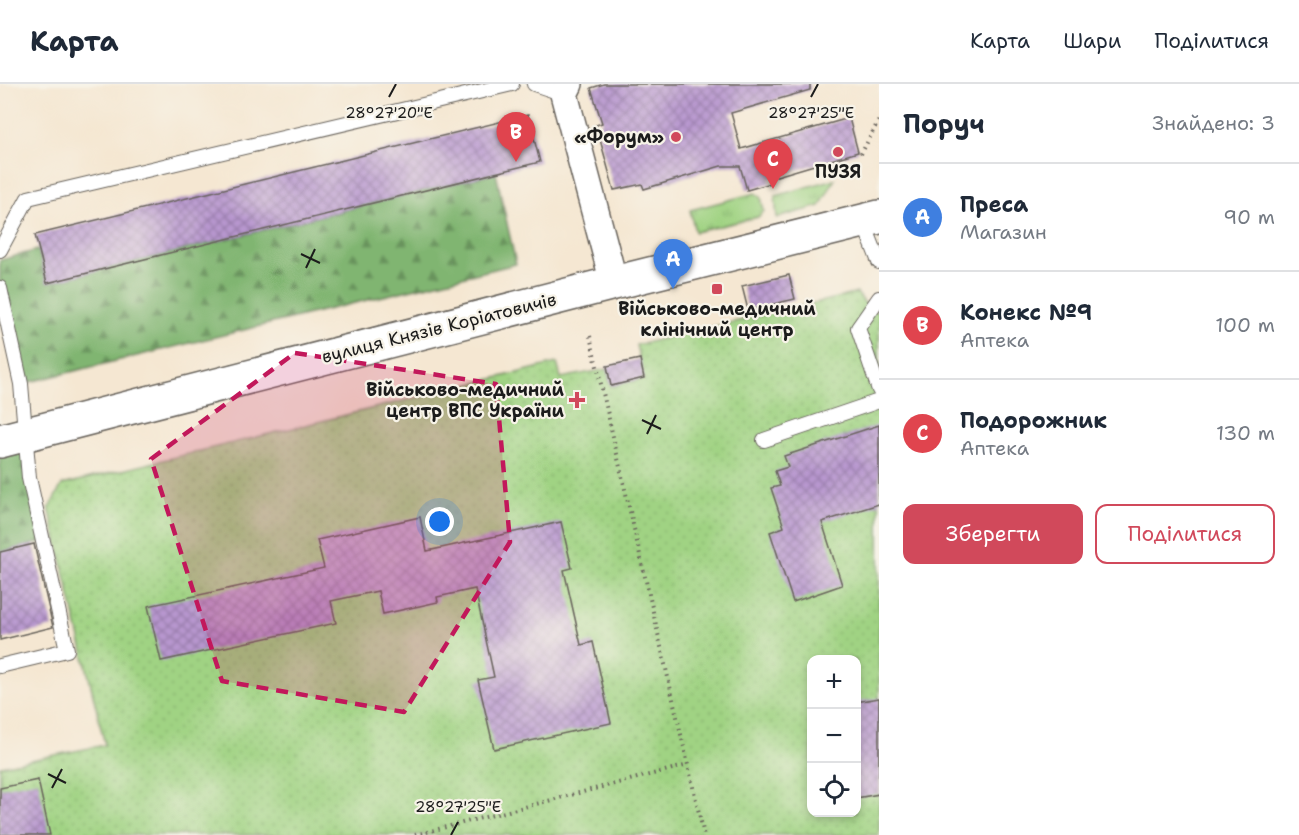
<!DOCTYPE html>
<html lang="uk">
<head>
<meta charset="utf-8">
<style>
	body { margin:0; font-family:"Shantell Sans",sans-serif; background:#f2f2f3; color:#1f2937 }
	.controls { position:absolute; right:18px; bottom:18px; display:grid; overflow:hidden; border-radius:12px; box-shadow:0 3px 9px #0003 }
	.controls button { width:54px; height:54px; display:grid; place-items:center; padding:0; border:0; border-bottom:2px solid #e0e1e3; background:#fff; color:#1f2937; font:30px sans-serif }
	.you { position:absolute; left:440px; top:438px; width:21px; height:21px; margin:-15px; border:4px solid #fff; border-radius:50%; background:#1a73e8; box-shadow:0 0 0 9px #1a73e833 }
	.badge { display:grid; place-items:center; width:39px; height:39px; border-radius:50%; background:#d1495b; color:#fff; font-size:20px; font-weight:700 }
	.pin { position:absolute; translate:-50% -50px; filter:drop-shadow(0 2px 3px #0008) }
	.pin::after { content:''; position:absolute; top:32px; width:21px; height:18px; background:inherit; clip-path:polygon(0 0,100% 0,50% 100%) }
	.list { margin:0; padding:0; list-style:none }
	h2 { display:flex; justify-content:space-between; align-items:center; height:78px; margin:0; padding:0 24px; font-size:26px }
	h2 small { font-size:20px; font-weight:400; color:#747a83 }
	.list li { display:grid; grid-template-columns:39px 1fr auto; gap:18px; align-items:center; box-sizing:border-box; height:108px; padding:0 24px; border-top:2px solid #e0e1e3 }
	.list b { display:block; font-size:22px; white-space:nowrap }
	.list p { margin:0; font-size:20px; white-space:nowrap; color:#747a83 }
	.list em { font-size:20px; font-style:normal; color:#747a83 }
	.actions { display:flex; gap:12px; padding:18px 24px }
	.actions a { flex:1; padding:14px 0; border:2px solid #d1495b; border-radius:12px; text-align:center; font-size:21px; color:#d1495b }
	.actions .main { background:#d1495b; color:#fff }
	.icon { flex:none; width:33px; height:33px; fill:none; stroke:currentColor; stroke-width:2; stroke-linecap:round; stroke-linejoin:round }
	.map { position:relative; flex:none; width:879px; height:751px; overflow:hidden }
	header { display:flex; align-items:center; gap:36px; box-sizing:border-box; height:84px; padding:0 30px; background:#fff; border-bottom:2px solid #e0e1e3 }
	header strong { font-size:28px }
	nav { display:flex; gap:33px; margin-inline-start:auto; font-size:21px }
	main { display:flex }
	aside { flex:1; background:#fff }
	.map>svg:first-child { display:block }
	.grass { fill:url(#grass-tufts); stroke:#5e7850; stroke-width:1.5 }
	.forest { fill:url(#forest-firs); stroke:#4e6846; stroke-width:1.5 }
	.park { fill:url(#park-dots); stroke:#5e7850; stroke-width:1.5; fill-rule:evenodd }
	.building { fill:url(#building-cross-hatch) }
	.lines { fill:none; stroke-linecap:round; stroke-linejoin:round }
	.lane-casing { stroke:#68635c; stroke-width:16 }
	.street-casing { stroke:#68635c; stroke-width:30 }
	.secondary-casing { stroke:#68635c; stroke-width:36 }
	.path { stroke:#68635c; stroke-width:4; stroke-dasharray:1.5 4.5; stroke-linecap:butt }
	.lane { stroke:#fff; stroke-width:14 }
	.street { stroke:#fff; stroke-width:27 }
	.secondary { stroke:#fff; stroke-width:33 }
	.marked { fill:#c2185b; fill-opacity:0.2; stroke:#c2185b; stroke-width:4.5; stroke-dasharray:12 8; stroke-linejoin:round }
	.ticks { fill:none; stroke:#1c1c1c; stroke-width:2 }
	.poi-dot { fill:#d1495b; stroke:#f7f3e8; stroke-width:2 }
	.labels { text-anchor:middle; stroke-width:4.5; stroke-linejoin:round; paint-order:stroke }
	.poi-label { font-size:18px; font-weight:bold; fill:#1c1c1c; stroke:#f7f3e8; text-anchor:end }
	.street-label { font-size:18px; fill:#1c1c1c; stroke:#f7f3e8 }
	.ticks-label { font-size:15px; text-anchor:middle; fill:#1c1c1c; stroke:#f7f3e8; stroke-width:4.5; stroke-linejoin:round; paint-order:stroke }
</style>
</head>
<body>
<header>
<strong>Карта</strong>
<nav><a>Карта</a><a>Шари</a><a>Поділитися</a></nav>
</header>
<main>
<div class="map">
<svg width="879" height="751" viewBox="0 0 879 751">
	<defs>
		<pattern id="grass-tufts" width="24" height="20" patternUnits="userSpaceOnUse" patternTransform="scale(1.5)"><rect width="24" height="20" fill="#a0d383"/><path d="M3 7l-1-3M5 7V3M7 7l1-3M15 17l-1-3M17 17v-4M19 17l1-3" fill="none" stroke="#89b571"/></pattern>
		<pattern id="forest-firs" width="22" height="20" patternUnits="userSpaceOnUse" patternTransform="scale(1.5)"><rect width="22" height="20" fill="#80b571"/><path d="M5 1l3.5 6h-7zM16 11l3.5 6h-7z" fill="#68925c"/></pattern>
		<pattern id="park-dots" width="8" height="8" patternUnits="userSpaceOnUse" patternTransform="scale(1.5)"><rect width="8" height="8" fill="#a0d383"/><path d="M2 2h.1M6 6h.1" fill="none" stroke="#89b571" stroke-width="1.8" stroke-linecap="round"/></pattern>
		<pattern id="building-cross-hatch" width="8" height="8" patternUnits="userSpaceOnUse" patternTransform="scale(1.5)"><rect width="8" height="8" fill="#b897cf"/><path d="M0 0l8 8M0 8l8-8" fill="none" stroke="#957aa7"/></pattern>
	</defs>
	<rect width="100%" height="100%" fill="#f7f3e8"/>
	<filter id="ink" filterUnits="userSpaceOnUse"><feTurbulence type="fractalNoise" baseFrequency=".0167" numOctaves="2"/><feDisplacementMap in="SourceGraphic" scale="12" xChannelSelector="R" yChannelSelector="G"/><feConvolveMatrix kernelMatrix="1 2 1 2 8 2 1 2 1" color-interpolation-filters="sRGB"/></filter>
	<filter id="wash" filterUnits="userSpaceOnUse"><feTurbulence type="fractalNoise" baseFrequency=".008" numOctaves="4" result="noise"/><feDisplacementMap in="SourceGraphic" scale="24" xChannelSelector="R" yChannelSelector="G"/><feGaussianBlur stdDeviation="1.35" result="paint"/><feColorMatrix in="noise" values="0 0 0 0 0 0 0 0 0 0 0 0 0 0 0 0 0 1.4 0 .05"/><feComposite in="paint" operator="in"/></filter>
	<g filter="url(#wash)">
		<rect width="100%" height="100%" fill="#f5e7d2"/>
		<path class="grass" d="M835,95l-15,27 -43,12 -2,-22z
			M755,109l6,4 3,14 -6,6 -63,15 -5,-22z"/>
		<path class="forest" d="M496,89l20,91 -495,120 -21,-95v-29l38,-10 9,33z
			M25,351l18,107 -43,10v-111z"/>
		<path class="park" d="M857,209l13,17 9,2v523h-879v-69l105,-21 -56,-237 13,-23 495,-122 4,15 46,-9 4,17 33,-7 -8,-34zM812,576h44v152h-44z"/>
		<g id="blocks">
			<path class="building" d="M604,0h206v6l-79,23 10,36 108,-31 9,34 -88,26 1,5 -24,7 -7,-24h-19l-77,23 -2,-5 -28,6 -18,-65 6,-2 -11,-35z
				M528,31l12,47 -493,121 -12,-48z
				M789,191l6,24 -47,11 -6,-24z
				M640,275l4,19 -33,8 -4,-20z
				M879,341v79l-57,18 20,63 -49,17 -23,-70 14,-5 -13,-39 9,-2 -5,-15 13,-4 -4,-11z
				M420,433l7,34 134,-29 11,46 -8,2 17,75 12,-3 18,81 -117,26 -16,-69 16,-3 -19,-88 -38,8 1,5 -55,12 -5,-23 -47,10 5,22 -175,38 -13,-55 176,-38 -7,-28z
				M34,460l19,83 -53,13v-88z
				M879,614v96l-23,4v-96z
				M38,696l12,55h-50v-47z"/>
		</g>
	</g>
	<g filter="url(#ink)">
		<use href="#blocks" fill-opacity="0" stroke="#68635c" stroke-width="1.5"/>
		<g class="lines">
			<g class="lane-casing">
				<path id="lane" d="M534,0l30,10
					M863,137l16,41
					M0,166l28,-52 484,-114
					M0,204l21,96 8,94 38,172 -67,16
					M879,214l-21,30 21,62
					M764,356l115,-39"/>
			</g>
			<g class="street-casing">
				<path id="street" d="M569,0l-5,10 50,189"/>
			</g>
			<g class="secondary-casing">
				<path id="secondary" d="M0,357l614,-158 265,-66"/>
			</g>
			<path class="path" d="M861,70l18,-34
				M590,252l114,499
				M415,751l273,-70"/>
			<use href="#lane" class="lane"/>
			<use href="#street" class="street"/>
			<use href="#secondary" class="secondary"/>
		</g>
	</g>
	<path class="marked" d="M295,269l201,31 14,158 -106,170 -182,-31 -71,-222z"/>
	<path class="ticks" d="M389,13l7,-13M811,13l7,-13M301,170l19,9M306,184l9,-19M642,336l19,9M647,350l9,-19M48,690l18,9M52,704l10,-19M451,751l7,-13"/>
	<g class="poi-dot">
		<circle cx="676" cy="53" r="6"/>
		<circle cx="838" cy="68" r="6"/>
		<rect x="711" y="199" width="12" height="12" rx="3"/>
		<path d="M574 307h6v6h6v6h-6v6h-6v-6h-6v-6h6z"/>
	</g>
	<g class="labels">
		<g class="poi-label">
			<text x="664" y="59">«Форум»</text>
			<text x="838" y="94" text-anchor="middle">ПУЗЯ</text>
			<text x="717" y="231" text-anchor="middle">Військово-медичний<tspan x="717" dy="21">клінічний центр</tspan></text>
			<text x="564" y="312">Військово-медичний<tspan x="564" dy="21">центр ВПС України</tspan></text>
		</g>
		<g class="street-label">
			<text transform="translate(439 244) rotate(-14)" y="6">вулиця Князів Коріатовичів</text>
		</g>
	</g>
	<g class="ticks-label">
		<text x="389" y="34">28°27'20"E</text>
		<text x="811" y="34">28°27'25"E</text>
		<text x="458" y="728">28°27'25"E</text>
	</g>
</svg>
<div class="controls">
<button>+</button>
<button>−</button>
<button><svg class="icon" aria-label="locate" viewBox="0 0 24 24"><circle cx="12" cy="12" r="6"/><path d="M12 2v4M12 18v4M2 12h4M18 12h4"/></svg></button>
</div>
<div class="you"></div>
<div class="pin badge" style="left:673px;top:205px;background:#3f7fe0">A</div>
<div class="pin badge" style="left:516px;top:78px;background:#e0444e">B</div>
<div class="pin badge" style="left:773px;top:105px;background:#e0444e">C</div>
</div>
<aside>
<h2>Поруч<small>Знайдено: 3</small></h2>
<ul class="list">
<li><span class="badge" style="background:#3f7fe0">A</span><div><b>Преса</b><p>Магазин</p></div><em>90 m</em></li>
<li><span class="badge" style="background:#e0444e">B</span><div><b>Конекс №9</b><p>Аптека</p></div><em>100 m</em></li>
<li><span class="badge" style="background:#e0444e">C</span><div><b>Подорожник</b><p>Аптека</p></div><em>130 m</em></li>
</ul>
<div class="actions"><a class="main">Зберегти</a><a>Поділитися</a></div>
</aside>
</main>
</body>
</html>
